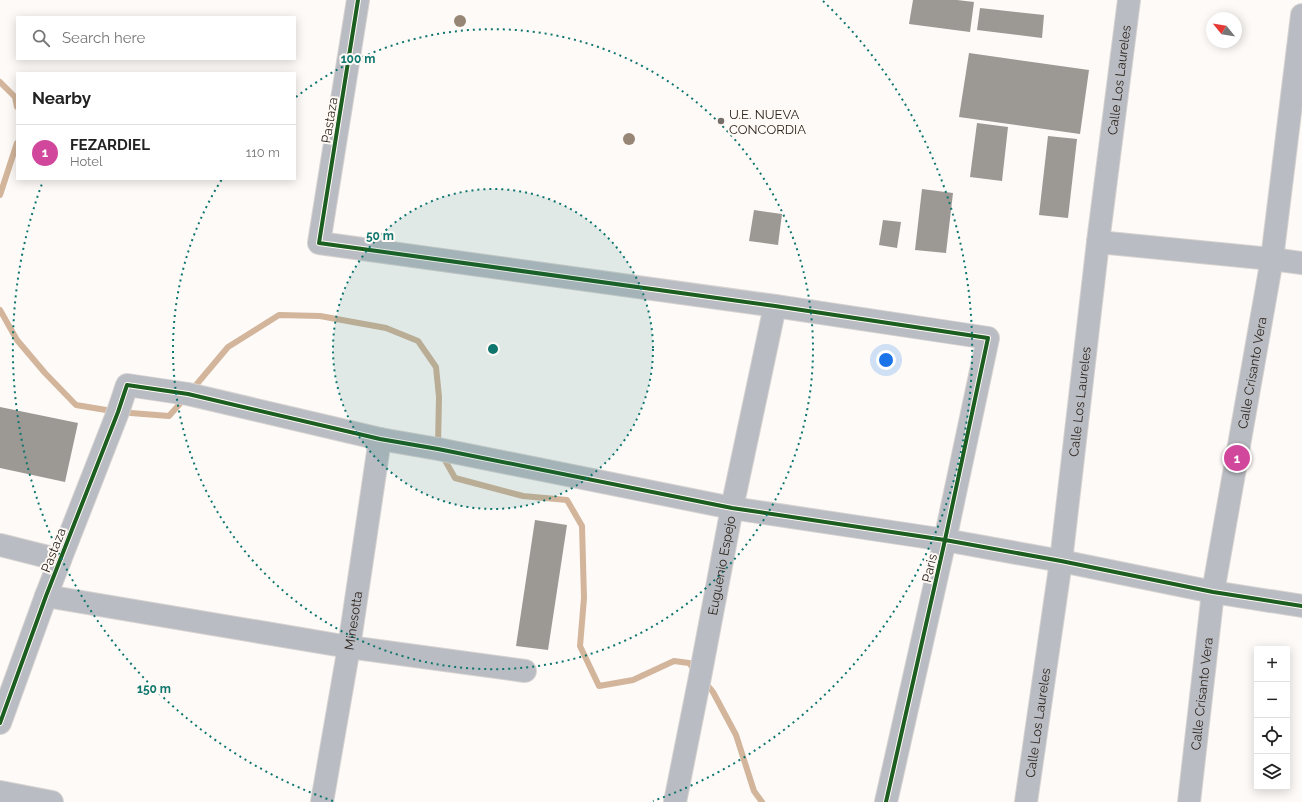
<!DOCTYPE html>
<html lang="en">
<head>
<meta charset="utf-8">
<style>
	body { margin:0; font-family:Raleway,sans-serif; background:#f6f6f6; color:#222 }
	.controls { position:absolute; right:12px; bottom:12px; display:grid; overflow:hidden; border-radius:0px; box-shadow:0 2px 10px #0003 }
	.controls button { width:36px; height:36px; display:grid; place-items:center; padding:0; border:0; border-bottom:1px solid #e0e0e0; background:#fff; color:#222; font:20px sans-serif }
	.compass { position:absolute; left:1206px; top:12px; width:36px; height:36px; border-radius:50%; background:#fff; box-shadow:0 2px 10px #0003; rotate:300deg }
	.you { position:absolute; left:886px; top:360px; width:14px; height:14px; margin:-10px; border:3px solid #fff; border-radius:50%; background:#1a73e8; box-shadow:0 0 0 6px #1a73e833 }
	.badge { display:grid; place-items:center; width:26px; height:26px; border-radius:50%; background:#756e69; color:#fff; font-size:13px; font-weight:700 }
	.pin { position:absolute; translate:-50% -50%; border:2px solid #fff; box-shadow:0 1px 4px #0006 }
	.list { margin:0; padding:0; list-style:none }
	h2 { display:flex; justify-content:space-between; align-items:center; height:52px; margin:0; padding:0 16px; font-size:17px }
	h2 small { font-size:13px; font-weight:400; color:#767676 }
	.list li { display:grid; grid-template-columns:26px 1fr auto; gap:12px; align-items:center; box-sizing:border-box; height:56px; padding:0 16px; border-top:1px solid #e0e0e0 }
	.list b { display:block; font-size:15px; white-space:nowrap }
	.list p { margin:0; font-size:13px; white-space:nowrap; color:#767676 }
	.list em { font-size:13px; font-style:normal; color:#767676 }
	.icon { flex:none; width:22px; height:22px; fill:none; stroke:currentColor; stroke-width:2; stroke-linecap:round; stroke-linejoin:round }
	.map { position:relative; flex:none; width:1302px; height:802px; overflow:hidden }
	.search { position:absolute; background:#fff; box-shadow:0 2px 10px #0003; left:16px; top:16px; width:280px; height:44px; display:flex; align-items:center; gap:10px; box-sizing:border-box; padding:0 14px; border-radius:0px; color:#767676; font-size:15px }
	.panel { position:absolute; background:#fff; box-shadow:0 2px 10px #0003; left:16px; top:72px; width:280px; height:108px; border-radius:0px }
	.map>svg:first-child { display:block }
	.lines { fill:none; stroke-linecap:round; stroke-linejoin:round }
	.stream { stroke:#d2b59b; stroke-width:6 }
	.building { fill:#9c9893 }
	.street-casing { stroke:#d7d3d1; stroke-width:24 }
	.street { stroke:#b9bcc2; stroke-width:22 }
	.cycleway-casing { stroke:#fffaf6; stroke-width:6 }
	.cycleway { stroke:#1b5e20; stroke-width:4 }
	.tree { fill:#978675 }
	.ring { fill:none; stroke:#0f766e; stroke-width:2; stroke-dasharray:2 4 }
	.poi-dot { fill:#756e69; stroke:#fffaf6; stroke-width:1.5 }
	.labels { text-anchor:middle; stroke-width:4; stroke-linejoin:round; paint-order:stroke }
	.street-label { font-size:13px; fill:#2c231c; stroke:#fffaf6 }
	.poi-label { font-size:13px; fill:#2c231c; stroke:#fffaf6; text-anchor:start }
	.centre { fill:#0f766e; stroke:#fffaf6; stroke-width:2 }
	.ring-label { font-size:12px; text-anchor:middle; font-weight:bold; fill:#0f766e; stroke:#fffaf6; stroke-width:4; stroke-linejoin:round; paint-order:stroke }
</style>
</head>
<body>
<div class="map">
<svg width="1302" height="802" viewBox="0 0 1302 802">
	<rect width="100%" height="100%" fill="#fdfaf8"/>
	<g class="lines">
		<path class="stream" d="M0,82l15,15 2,10
			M0,195l17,-52
			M0,310l17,30 28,33 31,32 42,7 51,4 16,-18
			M191,391l37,-44 51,-32 41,1 66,12 32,13 18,26 3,30 -1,48
			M442,455l13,23 68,18 44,4 15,26 2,72 -4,48 19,40 34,-6 41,-19 15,2 7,9
			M705,682l8,10 23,43 18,56 8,11"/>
	</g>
	<path class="building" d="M913,0h44l17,2 -4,30 -61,-8z
		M980,8l64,7 -2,23 -65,-8z
		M969,53l120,17 -9,64 -121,-17z
		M977,123l31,4 -6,54 -32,-4z
		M1048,136l29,3 -9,79 -29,-3z
		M922,189l31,4 -7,60 -31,-3z
		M754,210l28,4 -4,31 -29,-4z
		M883,220l18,2 -4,26 -18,-3z
		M0,407l78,16 -13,59 -65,-14z
		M535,520l32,5 -19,125 -32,-4z"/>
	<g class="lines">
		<g class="street-casing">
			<g id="street">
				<path d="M358,0l-39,243 456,63 213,32 -43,202 -59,262"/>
				<path d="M1098,242l174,17 30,4"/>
				<path d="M0,545l60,15"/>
				<path d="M46,596l303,51 176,24"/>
				<path d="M0,723l46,-127 72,-184 9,-27 61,9 192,45 58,10 294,59 213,32 116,21 152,31 89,14"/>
				<path d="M0,792l52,10"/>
				<path id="s1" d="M322,802l27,-155 31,-208"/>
				<path id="s2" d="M675,802l25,-125 32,-169 43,-202"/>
				<path id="s3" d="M1026,802l35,-241 37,-319 31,-242"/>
				<path id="s4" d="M1189,802l24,-210 59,-333 30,-244"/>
			</g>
		</g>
		<use href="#street" class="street"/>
		<g class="cycleway-casing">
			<path id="cycleway" d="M358,0l-39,243 456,63 213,32 -43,202 -59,262
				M0,723l46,-127 72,-184 9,-27 61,9 192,45 58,10 294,59 213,32 116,21 152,31 89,14"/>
		</g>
		<use href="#cycleway" class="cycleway"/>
	</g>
	<g class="tree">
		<circle cx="460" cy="21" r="6"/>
		<circle cx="629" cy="139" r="6"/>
	</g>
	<circle cx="493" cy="349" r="160" fill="#0f766e" fill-opacity=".12"/>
	<g class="ring">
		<circle cx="493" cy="349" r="160"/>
		<path d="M296 97A320 320 0 1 1 222 179"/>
		<path d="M333 801A480 480 0 0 1 43 181M823 1A480 480 0 0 1 653 801"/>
	</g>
	<circle class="poi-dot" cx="721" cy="121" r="4"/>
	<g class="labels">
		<g class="street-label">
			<text dy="5" stroke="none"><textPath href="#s3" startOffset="728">Calle Los Laureles</textPath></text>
			<text transform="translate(329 120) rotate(-81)" y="5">Pastaza</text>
			<text dy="5" stroke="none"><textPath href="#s4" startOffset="434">Calle Crisanto Vera</textPath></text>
			<text dy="5" stroke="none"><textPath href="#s3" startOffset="404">Calle Los Laureles</textPath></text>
			<text transform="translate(53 550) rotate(-69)" y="5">Pastaza</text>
			<text dy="5" stroke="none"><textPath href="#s2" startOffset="241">Euguenio Espejo</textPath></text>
			<text transform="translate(929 568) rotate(-77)" y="5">Paris</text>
			<text dy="5" stroke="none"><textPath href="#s1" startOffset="184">Minesotta</textPath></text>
			<text dy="5" stroke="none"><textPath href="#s4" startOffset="109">Calle Crisanto Vera</textPath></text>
			<text dy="5" stroke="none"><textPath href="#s3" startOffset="80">Calle Los Laureles</textPath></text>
		</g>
		<g class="poi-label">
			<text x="729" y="119">U.E. NUEVA<tspan x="729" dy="15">CONCORDIA</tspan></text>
		</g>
	</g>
	<circle cx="493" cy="349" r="6" class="centre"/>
	<g class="ring-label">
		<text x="358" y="63">100 m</text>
		<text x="380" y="240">50 m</text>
		<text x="154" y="693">150 m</text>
	</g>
</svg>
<div class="controls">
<button>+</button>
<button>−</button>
<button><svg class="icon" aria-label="locate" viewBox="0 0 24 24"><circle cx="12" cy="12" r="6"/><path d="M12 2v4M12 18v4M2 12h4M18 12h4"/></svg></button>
<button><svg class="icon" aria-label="layers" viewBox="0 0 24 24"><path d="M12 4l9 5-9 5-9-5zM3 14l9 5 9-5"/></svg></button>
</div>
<svg class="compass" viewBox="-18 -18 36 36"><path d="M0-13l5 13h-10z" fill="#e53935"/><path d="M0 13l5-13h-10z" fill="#767676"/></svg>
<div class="you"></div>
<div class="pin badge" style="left:1237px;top:458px;background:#d1479c">1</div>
<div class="search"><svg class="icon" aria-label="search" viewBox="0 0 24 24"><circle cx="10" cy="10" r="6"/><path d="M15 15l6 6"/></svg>Search here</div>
<section class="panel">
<h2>Nearby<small></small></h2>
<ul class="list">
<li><span class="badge" style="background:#d1479c">1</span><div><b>FEZARDIEL</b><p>Hotel</p></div><em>110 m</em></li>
</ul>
</section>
</div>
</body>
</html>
